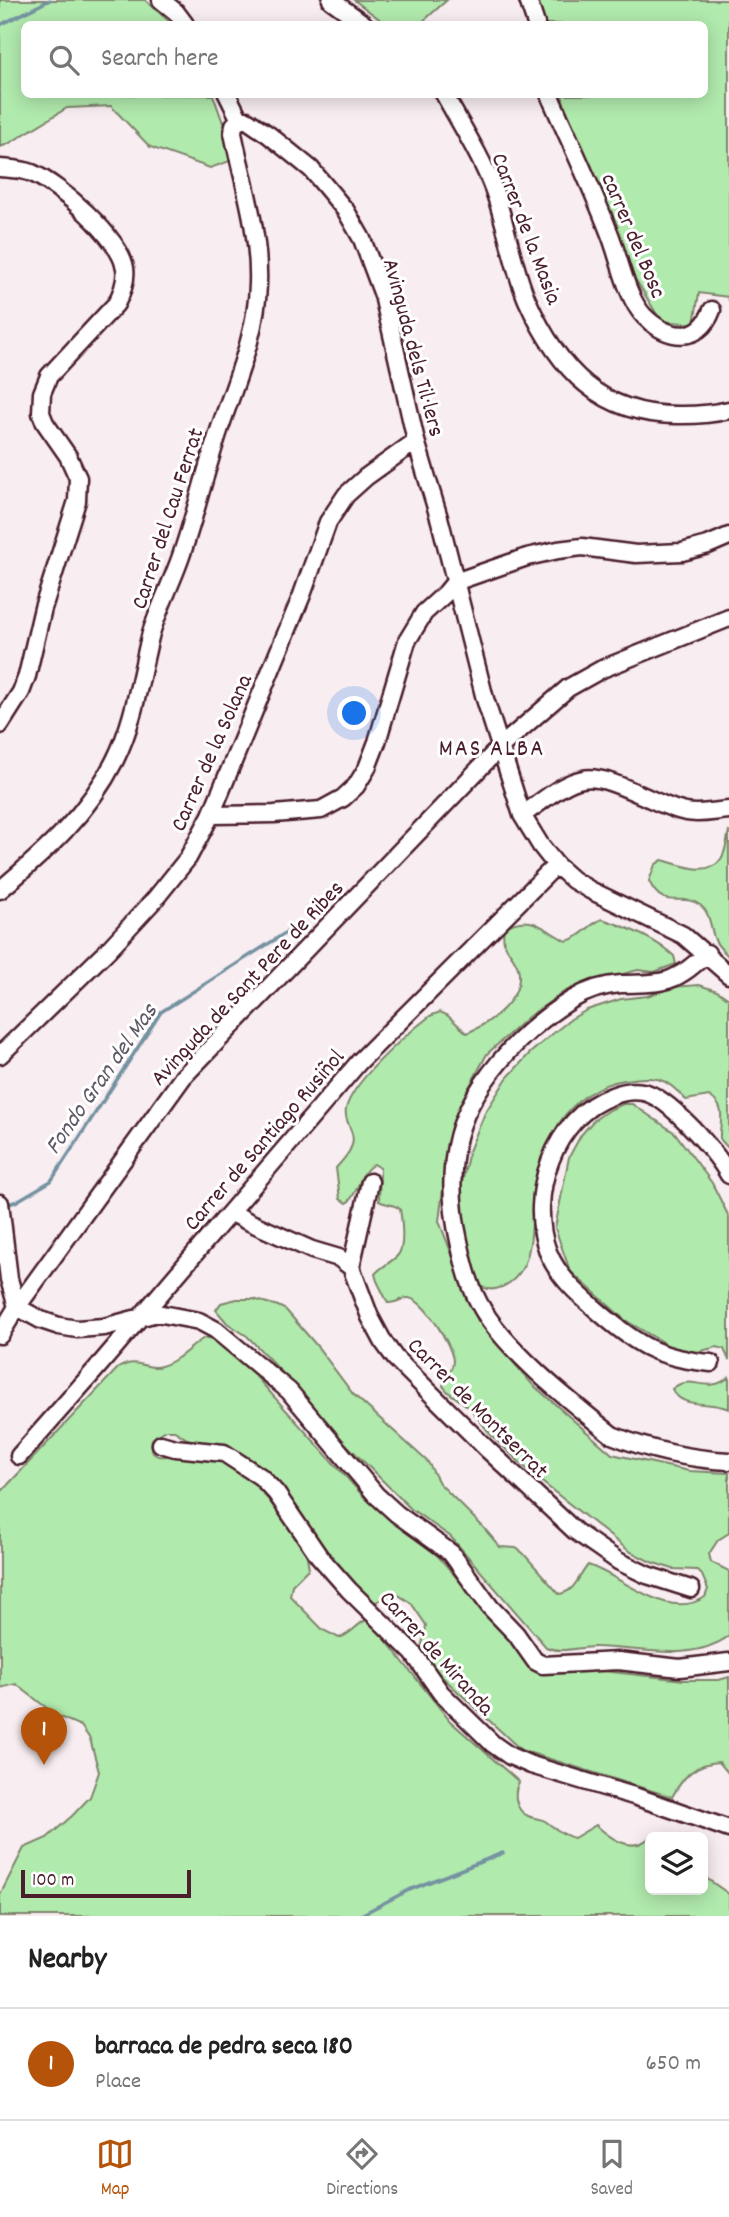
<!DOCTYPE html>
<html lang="en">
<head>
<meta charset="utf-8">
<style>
	body { margin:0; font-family:Dekko,sans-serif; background:#f6f6f6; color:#222 }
	.controls { position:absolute; right:21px; bottom:21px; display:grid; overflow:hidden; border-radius:10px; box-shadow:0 4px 18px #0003 }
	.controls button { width:63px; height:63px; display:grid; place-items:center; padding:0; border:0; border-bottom:2px solid #e0e0e0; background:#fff; color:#222; font:35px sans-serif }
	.scale { position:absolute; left:21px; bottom:18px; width:170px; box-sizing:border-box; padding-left:7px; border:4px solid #4a1f2b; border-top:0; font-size:19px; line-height:24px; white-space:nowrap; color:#4a1f2b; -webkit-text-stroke:5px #fff; paint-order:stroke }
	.you { position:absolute; left:355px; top:714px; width:24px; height:24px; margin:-18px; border:5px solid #fff; border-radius:50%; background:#1a73e8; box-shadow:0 0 0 10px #1a73e833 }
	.badge { display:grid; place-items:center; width:46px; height:46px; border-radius:50%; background:#b45309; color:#fff; font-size:23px; font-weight:700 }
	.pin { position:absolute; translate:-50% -58px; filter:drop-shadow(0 2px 4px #0008) }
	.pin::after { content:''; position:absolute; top:37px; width:24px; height:21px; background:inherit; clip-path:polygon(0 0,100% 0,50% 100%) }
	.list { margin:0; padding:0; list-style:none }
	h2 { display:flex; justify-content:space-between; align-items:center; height:91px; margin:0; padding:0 28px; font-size:30px }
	h2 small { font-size:23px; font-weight:400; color:#767676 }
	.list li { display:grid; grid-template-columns:46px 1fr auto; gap:21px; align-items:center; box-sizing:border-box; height:112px; padding:0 28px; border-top:2px solid #e0e0e0 }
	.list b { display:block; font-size:26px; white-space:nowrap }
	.list p { margin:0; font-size:23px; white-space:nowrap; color:#767676 }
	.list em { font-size:23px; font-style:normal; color:#767676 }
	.icon { flex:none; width:38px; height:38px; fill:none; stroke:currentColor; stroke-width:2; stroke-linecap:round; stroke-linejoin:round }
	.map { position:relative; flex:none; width:729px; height:1916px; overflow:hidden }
	.search { position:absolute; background:#fff; box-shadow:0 4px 18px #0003; left:21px; right:21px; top:21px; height:77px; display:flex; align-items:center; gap:18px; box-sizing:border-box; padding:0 24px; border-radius:10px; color:#767676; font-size:26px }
	.sheet { height:203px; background:#fff }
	nav { display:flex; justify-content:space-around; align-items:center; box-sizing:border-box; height:98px; border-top:2px solid #e0e0e0; background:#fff; font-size:19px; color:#767676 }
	nav a { display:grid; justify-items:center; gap:4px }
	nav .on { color:#b45309 }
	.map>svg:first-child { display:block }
	.green { fill:#b1eaad; stroke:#7e846c; stroke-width:2 }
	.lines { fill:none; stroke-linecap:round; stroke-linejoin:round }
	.stream { stroke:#7492a1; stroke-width:3.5 }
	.minor-casing { stroke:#4a1f2b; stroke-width:21 }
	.minor { stroke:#fff; stroke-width:16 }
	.labels { text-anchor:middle; stroke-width:6; stroke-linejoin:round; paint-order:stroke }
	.street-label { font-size:23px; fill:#4a1f2b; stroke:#fff }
	.neighbourhood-label { font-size:24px; letter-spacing:2px; fill:#4a1f2b; stroke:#fff }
	.water-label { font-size:24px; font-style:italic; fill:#5f5866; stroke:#fff }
</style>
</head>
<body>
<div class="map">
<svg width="729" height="1916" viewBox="0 0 729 1916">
	<rect width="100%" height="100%" fill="#f8edf1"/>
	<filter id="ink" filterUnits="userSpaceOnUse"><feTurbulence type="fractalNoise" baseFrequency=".0143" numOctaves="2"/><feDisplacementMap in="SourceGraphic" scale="14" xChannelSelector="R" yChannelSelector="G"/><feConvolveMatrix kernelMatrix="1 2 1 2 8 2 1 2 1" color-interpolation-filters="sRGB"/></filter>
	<g filter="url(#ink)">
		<path class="green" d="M0,0h145l27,24h-148v70l189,1 23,64 -26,9 -60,-21 -39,-41 -44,2 -59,36 -8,3z
			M354,0h93l-27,24h-34z
			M538,0h191v301l-1,-4 -29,-4 -5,31 -33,-3 -35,-57 -58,-145 -6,-24 142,-1v-70h-160z
			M729,831v126c-5,-6 -11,-10 -14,-17 -5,-12 -4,-27 -15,-35 -19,-14 -36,8 -51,-24l6,-16 7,-5c17,4 46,18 59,-1 5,-7 6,-20 8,-28z
			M602,919c25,8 52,19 72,37l2,8 -22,8 -16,-2 -58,15 -16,7 -36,25 -41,37 -21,39 -15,33 -12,95 39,100 54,63 80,70 77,17 40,2v60l-11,7 -9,14 2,8 18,9v65c-39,28 -90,11 -135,11 -17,0 -32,7 -48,0l-95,-110 -40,-28 -69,-69 -44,-51 -51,-53 -20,-13 -11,-13 5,-7 16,-4h16l25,7 8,4 31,36 36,48 75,68 11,21 44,44 17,20 16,1 7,5 36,41c16,-2 19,-17 29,-29 34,11 80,57 117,32l3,-8 -6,-14 -5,-5 -24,-1 -22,-7 -22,-11 -96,-76 -42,-40 -21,-27 -22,-16 -5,-6c2,-10 10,-15 10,-25 -1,-16 -28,-60 -44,-63 -7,-1 -12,6 -21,5l-11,-22 -2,-7c7,-8 17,-12 23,-19 7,-8 4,-35 2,-46 -6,-5 -13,-4 -21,-8l1,-33 -6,-4c-16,9 -14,28 -27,39l-7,-4 -4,-31c8,-9 20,-21 16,-34 -2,-9 -8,-15 -6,-25 6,-28 62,-76 84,-93l10,-4 7,3 20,18c23,-10 59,-35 51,-65 -5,-16 -18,-19 -14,-40 27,-16 39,1 62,13 15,-3 22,-16 36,-22z
			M699,985l18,6 12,8v150l-9,-10c-1,-18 8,-31 -11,-43l-23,4c-21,-24 -30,-24 -61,-20 -26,3 -51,21 -65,42 -6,8 -10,20 -14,29 -4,8 -9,16 -10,25 -4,24 -2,69 -12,89 -9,19 -34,35 -49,15l-16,-83 10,-46 16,-38 22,-35 23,-25 21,-18 20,-16 16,-9 34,-11 26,-3 26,-9z
			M623,1104h9l43,29 37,50 17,34v143l-5,-11 -7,-2 -24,6 -24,-7 -44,-26 -55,-49 -15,-43 14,-71 12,-22 12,-14 14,-10z
			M204,1338h8l30,23 122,136 74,59 83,96 23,21 9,1 41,-4 90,10h35l10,-3v97l-10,-12c-24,1 -36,15 -47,35l-151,-47 -94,-87c-11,-16 -2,-22 -1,-38l-15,-22 -16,-10 -21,10 -8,-4 -138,-150 -41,-10 -14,-9h-7l-14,9c-5,30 24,12 39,13 10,0 23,5 32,9 34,13 62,63 83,91l3,16 -17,17 -2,11 33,34 16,8c11,-3 17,-13 27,-18l7,4 77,97 69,61c-6,11 -4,28 9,34 6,3 12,2 17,5 10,7 17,14 29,17l22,-13c15,14 37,29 54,12v53h53v-14l26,18v22h-729v-21l24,-47 23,-10 26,-23 17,-18 9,-25 -9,-33 -9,-13 -24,-10 -41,-32 -16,4v-195l118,-125c21,-12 27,3 43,-2 16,-4 29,-19 43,-28z
			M729,1377v32c-20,-9 -47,1 -57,-20 19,-17 35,7 57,-12z"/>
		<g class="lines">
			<path class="stream" d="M0,25l50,-25
				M4,1206l13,-5 34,-20 110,-169 140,-89
				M359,1916l50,-26 94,-37"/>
			<g class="minor-casing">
				<path id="minor" d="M161,0l15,12 9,12
					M331,0l33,24
					M528,0l8,24
					M227,94l13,26h7l22,15 42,34 35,42 16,28 21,56 33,146 24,80 45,178 37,116 19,31 15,19 17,15 17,10 93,45 46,40
					M444,94c17,31 37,62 49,94 14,37 19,77 34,112 31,69 74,117 155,115 16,0 31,-1 47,-5
					M549,94c20,46 42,91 60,138 10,24 17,65 35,84 23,23 55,29 68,-6
					M0,168c11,1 22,1 32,5 28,12 88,65 93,95 2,13 -3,25 -9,36l-67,72 -7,17 -1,20 4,10 23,33 10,22 -1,23 -34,107 -16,68 -6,16 -21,33
					M211,815l63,-1 47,-4 22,-12 13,-12 11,-18 10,-26 30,-101 17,-28 22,-20 9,-11 72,-25 31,-7 24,-3 54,7 46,-2 26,-7 21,-9
					M522,815c19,-12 39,-32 61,-36 26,-6 74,28 103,33 15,3 28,-1 43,-2
					M0,890c45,-38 88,-76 115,-130 20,-40 25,-84 36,-127 8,-25 20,-49 29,-74 16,-45 26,-92 42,-137 15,-44 35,-90 36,-138 2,-50 -15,-102 -25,-151l1,-8 6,-5
					M707,953c-12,11 -24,22 -39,27 -15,5 -32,3 -47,4 -18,1 -35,7 -50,16 -49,30 -104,87 -115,146 -6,31 -4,64 3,95 5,24 11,48 24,69 27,44 88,92 129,125 37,15 77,24 117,26
					M0,1055l107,-104 48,-52 33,-41 23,-43 91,-220 26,-73 18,-27 20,-18 50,-36
					M0,1203l9,76 8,28
					M231,1212l16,9 65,29 27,8 12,9 19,50 14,26 11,15 93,92 87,81 43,30 29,14 44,14
					M351,1267l19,-85
					M17,1307l24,13 18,6 18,3 27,-2 53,-14 42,8 17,9 73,61 87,104 21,19 54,39 39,54 26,27 19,27 8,4 75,-4 62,7 49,-6
					M0,1335l17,-28 166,-230 317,-330 68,-59 34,-19 127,-51
					M711,1363c-53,-5 -73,-17 -112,-51 -20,-17 -41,-35 -51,-60 -21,-56 6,-136 64,-156 10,-4 20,-6 31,-4 25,4 73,60 86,83
					M161,1444l14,4 49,5 37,24 15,16 43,63 30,34 64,63 28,40 52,51 17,12 21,9 106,32 92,32
					M19,1456l77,-87 263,-307 197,-197"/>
			</g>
			<use href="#minor" class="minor"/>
		</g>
	</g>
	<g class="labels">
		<g class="street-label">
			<text transform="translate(528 228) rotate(69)" y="8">Carrer de la Masia</text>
			<text transform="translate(635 235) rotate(67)" y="8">carrer del Bosc</text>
			<text transform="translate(415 347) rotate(75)" y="8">Avinguda dels Til·lers</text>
			<text transform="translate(166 518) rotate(-72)" y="8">Carrer del Cau Ferrat</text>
			<text transform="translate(210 752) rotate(-66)" y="8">Carrer de la Solana</text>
			<text transform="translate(246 982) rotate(-47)" y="8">Avinguda de Sant Pere de Ribes</text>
			<text transform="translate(263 1139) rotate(-49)" y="8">Carrer de Santiago Rusiñol</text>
			<text transform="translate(479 1407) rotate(45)" y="8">Carrer de Montserrat</text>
			<text transform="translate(438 1652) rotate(48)" y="8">Carrer de Miranda</text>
		</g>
		<g class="neighbourhood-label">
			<text x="492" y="755">MAS ALBA</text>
		</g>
		<g class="water-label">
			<text transform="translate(100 1078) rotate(-55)" y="8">Fondo Gran del Mas</text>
		</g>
	</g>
</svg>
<div class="controls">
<button><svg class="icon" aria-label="layers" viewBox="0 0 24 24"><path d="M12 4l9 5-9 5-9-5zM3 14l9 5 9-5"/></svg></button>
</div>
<div class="scale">100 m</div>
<div class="you"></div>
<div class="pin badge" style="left:44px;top:1765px">1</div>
<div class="search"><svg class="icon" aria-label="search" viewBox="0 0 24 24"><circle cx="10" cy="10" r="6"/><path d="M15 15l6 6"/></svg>Search here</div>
</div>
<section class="sheet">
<h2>Nearby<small></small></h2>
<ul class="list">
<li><span class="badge">1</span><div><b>barraca de pedra seca 180</b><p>Place</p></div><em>650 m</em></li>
</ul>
</section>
<nav>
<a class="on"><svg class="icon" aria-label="map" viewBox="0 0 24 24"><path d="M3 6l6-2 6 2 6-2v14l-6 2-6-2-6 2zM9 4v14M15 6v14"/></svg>Map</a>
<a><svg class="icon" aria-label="directions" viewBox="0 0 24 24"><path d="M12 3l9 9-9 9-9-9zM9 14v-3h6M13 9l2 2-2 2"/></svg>Directions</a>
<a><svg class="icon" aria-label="saved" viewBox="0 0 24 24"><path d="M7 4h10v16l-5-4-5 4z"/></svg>Saved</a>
</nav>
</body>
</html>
